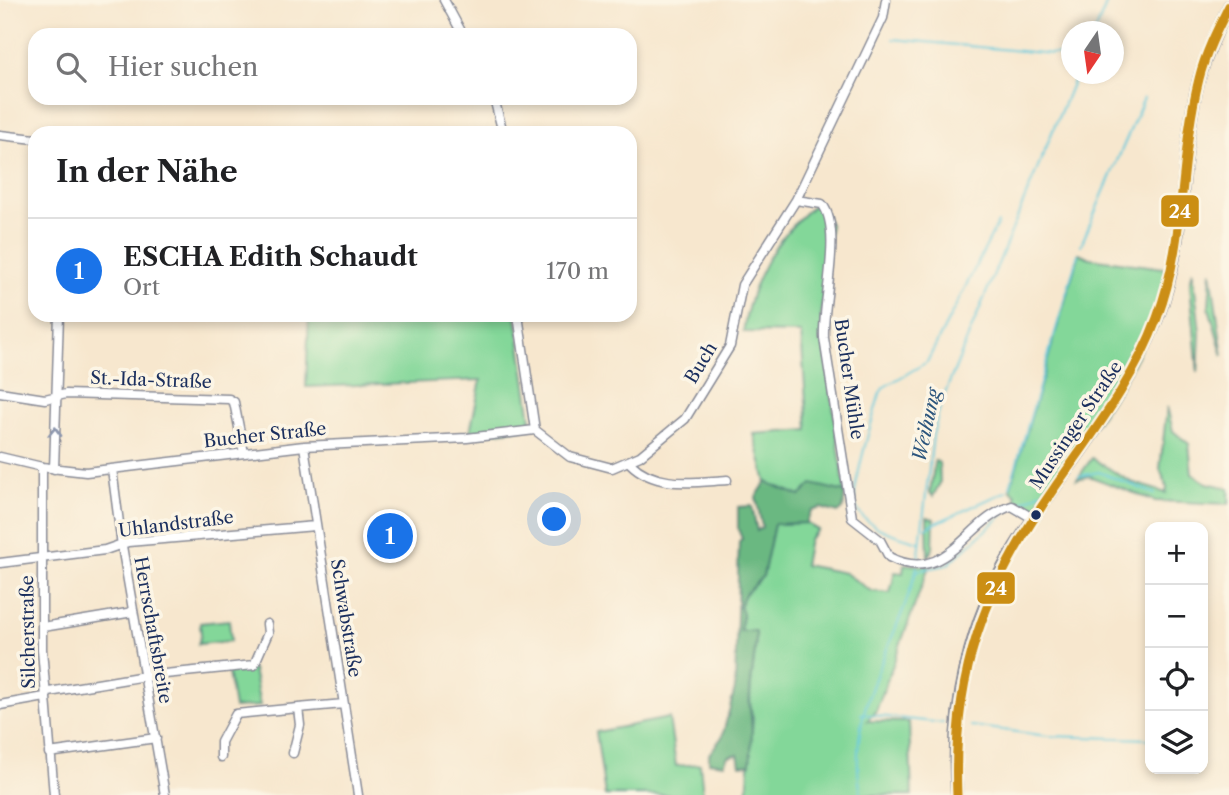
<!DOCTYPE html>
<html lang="de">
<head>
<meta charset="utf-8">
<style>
	body { margin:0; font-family:"Libre Caslon Text",serif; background:#f6f6f6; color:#202124 }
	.controls { position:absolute; right:21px; bottom:21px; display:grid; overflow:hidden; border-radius:14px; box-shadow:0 4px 10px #0003 }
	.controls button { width:63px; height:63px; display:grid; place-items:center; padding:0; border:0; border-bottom:2px solid #e0e0e0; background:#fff; color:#202124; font:35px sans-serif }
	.compass { position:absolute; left:1061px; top:21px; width:63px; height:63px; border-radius:50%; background:#fff; box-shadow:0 4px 10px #0003; rotate:193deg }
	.you { position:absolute; left:555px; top:520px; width:24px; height:24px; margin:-18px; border:5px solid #fff; border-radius:50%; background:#1a73e8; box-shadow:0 0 0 10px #1a73e833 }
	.badge { display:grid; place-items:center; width:46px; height:46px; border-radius:50%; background:#1a73e8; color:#fff; font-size:23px; font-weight:700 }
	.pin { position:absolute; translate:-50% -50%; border:4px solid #fff; box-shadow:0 2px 7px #0006 }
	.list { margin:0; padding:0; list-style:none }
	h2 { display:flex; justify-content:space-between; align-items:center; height:91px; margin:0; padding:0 28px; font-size:30px }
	h2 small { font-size:23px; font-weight:400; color:#757577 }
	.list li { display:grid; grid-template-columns:46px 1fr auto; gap:21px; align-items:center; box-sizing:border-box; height:105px; padding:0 28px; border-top:2px solid #e0e0e0 }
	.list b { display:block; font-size:26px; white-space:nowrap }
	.list p { margin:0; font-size:23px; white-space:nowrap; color:#757577 }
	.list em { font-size:23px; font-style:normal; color:#757577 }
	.icon { flex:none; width:38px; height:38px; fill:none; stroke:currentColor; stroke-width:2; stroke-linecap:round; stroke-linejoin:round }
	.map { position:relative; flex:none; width:1229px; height:795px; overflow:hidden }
	.search { position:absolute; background:#fff; box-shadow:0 4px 10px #0003; left:28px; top:28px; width:609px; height:77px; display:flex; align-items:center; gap:18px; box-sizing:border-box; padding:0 24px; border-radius:21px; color:#757577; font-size:26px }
	.panel { position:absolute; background:#fff; box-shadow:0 4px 10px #0003; left:28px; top:126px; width:609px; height:196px; border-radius:21px }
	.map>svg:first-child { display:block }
	.green { fill:#83d799; stroke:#4f837c; stroke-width:2 }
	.forest { fill:#6ab881; stroke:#427470; stroke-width:2 }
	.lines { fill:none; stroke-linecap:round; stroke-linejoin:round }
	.stream { stroke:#5fc8db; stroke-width:2 }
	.street-casing { stroke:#898b96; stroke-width:11 }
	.secondary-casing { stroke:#898b96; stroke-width:14 }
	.street { stroke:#fff; stroke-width:8 }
	.secondary { stroke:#fff; stroke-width:10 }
	.bus-1-casing { stroke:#fcf5e5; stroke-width:14 }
	.bus-1 { stroke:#cb8e13; stroke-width:9 }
	.oneway { stroke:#8d97ae }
	.bus-dot { fill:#1b2f5e; stroke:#fcf5e5; stroke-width:2.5 }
	.labels { text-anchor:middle; stroke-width:7; stroke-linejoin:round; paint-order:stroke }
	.street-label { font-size:18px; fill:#1b2f5e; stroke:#fcf5e5 }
	.water-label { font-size:19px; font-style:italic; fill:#2c557d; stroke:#fcf5e5 }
	.line-badge { stroke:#fcf5e5; stroke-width:2.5 }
	.badge-label { font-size:19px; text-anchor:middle; font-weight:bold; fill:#fff }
</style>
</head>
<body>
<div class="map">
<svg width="1229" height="795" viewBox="0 0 1229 795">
	<rect width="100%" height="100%" fill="#fcf5e5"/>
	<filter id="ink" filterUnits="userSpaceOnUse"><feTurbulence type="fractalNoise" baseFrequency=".0143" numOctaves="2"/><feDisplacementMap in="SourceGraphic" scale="14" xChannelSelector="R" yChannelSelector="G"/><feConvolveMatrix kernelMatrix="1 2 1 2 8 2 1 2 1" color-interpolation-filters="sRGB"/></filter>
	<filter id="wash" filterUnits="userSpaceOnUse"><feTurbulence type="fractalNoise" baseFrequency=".00686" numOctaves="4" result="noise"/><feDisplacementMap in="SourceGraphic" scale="28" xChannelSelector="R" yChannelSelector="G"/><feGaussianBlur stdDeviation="1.57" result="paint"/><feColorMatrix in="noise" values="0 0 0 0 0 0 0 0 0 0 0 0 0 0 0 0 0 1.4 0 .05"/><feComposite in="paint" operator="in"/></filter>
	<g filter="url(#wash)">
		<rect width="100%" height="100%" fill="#f7e7ce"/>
		<path class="green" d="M814,205l8,3 8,17 -9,94 24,173 -45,5 -34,-15 -12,-48 54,-4 -7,-97 -58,-1c8,-52 30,-92 71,-127z
			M1079,253l11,5 73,10 3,3c-14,88 -79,162 -128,235l-10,4 -12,-6v-9l-6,-6z
			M1193,270l7,63 -2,40 -8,-89z
			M1211,271l12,85 -14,-48z
			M309,315h207l16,112 -63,9 12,-56 -175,7z
			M1167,407l6,24 16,13 3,30 15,9 22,5v16l-74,-3 -66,-25 -12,3 15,-21 39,24 35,11 1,-5 -7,-19z
			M935,460l4,3 1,20 -7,13 -3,-3z
			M927,517l7,2 -1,29 -5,10z
			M806,523l12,7 -9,9 -5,26 41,8 26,18 19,2 5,-21 8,1 1,-9 25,2 -53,145 -9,10 42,1 3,73h-165l6,-78c-8,-18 4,-62 3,-86h-16l3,-17 -4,-8 6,-12 18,-18 11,-52z
			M229,620l2,21 -33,3 3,-9 -1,-12z
			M253,669l7,37 -26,2 -6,-36z
			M669,718l7,48 24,-2 3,31h-98l-9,-63z"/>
		<path class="forest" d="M766,482l34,14 12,-12 33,8 -2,17 -5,4 -17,-5 -10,3 -5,12 -32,1 -11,52 -18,18 -6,12 4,8 -3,17h16c1,22 -9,62 -6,78 3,18 2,35 0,55l-10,1 -2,-11 -10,2 -4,8 -15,-2v-8l13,-17 13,-48 4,-148 3,-2 -4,-10v-22l14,-1 5,25 5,-4 -6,-30z"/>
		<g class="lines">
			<path class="stream" d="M1095,32l13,-32
				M893,39l171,16
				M1067,56h5
				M1081,245l63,-147
				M1079,476l20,-4 56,22
				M1010,487l68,-233
				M1019,503l23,-11
				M925,528l82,-37
				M919,542c-21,-6 -55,-14 -64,-37 -5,-13 20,-95 25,-112l4,-6 43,-25 71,-139
				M918,562l15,-127 8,-32 135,-329
				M916,571l31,-6 58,-52
				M861,714l82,9
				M971,726l77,10 102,3
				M861,795c-17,-87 36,-148 56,-228"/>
		</g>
	</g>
	<g filter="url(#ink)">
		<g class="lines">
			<g class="street-casing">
				<path id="street" d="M444,0l19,35
					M494,98l9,35
					M0,135l35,4
					M796,200l26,4c21,25 0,99 2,134l28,180 28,22 9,17c59,30 77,-38 123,-51l22,13
					M518,315l17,115
					M0,392l45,7 21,-5 163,5 5,3 10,51
					M535,430l35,27 42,11 28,-12 45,-37 45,-73 12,-61 54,-85 87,-182 3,-18
					M304,446l54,349
					M0,457l42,10 44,5 218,-26 163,-8 68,-8
					M630,463c26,26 63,19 97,17
					M42,467v182l12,146
					M54,469l5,-154
					M112,469l10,77 43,249
					M0,563l105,-13 23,-8 187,-16
					M43,627l90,-15
					M0,705l45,-8 4,-5 96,-16 109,-11 14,-32 -1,-9
					M49,753l107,-15
					M293,753l7,-28 -2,-17 46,-4
					M221,757v-15l15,-28 62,-6"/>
			</g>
			<g class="secondary-casing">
				<path id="secondary" d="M957,795c-7,-86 12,-174 58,-248 47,-77 109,-143 142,-228 30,-77 22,-161 42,-240 7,-25 18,-49 30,-73"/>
			</g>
			<use href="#street" class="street"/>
			<use href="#secondary" class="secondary"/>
			<g class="bus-1-casing">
				<path id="bus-1" d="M957,795c-5,-121 27,-207 96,-305 38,-55 81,-109 104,-172 29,-76 22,-160 42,-239 6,-25 18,-49 30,-73"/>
			</g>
			<use href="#bus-1" class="bus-1"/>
		</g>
		<defs><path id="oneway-chevron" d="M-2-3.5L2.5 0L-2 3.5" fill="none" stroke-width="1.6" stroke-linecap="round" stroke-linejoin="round" transform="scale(1.75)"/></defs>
		<use class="oneway" href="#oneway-chevron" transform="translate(55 432) rotate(-88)"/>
	</g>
	<circle class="bus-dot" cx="1036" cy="515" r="6"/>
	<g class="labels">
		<g class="street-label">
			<text transform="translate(701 363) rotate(-59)" y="6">Buch</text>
			<text transform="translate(849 379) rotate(82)" y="6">Bucher Mühle</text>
			<text transform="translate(151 380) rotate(2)" y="6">St.-Ida-Straße</text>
			<text transform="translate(1076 425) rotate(-56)" y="6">Mussinger Straße</text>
			<text transform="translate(265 435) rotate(-6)" y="6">Bucher Straße</text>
			<text transform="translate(176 524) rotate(-7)" y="6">Uhlandstraße</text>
			<text transform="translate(346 618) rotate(81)" y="6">Schwabstraße</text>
			<text transform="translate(153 630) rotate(80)" y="6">Herrschaftsbreite</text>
			<text transform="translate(28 632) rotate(-91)" y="6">Silcherstraße</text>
		</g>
		<g class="water-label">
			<text transform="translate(926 425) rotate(-78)" y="7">Weihung</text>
		</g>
	</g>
	<g class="line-badge">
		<rect x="1160" y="194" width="40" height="34" rx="7" fill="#cb8e13"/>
		<rect x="976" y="571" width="40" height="34" rx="7" fill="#cb8e13"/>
	</g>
	<g class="badge-label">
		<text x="1180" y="218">24</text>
		<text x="996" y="595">24</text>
	</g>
</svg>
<div class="controls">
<button>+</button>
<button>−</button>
<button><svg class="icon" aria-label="locate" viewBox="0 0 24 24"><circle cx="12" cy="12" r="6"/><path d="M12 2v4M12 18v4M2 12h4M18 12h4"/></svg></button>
<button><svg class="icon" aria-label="layers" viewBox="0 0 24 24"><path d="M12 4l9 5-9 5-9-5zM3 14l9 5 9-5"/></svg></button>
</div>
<svg class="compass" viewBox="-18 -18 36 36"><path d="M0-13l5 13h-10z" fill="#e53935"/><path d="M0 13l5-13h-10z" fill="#757577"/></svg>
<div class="you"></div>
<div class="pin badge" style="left:390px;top:536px">1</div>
<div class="search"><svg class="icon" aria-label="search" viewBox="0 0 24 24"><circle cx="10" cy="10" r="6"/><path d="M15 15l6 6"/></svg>Hier suchen</div>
<section class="panel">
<h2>In der Nähe<small></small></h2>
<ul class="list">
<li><span class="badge">1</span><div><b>ESCHA Edith Schaudt</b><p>Ort</p></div><em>170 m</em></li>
</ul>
</section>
</div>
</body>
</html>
